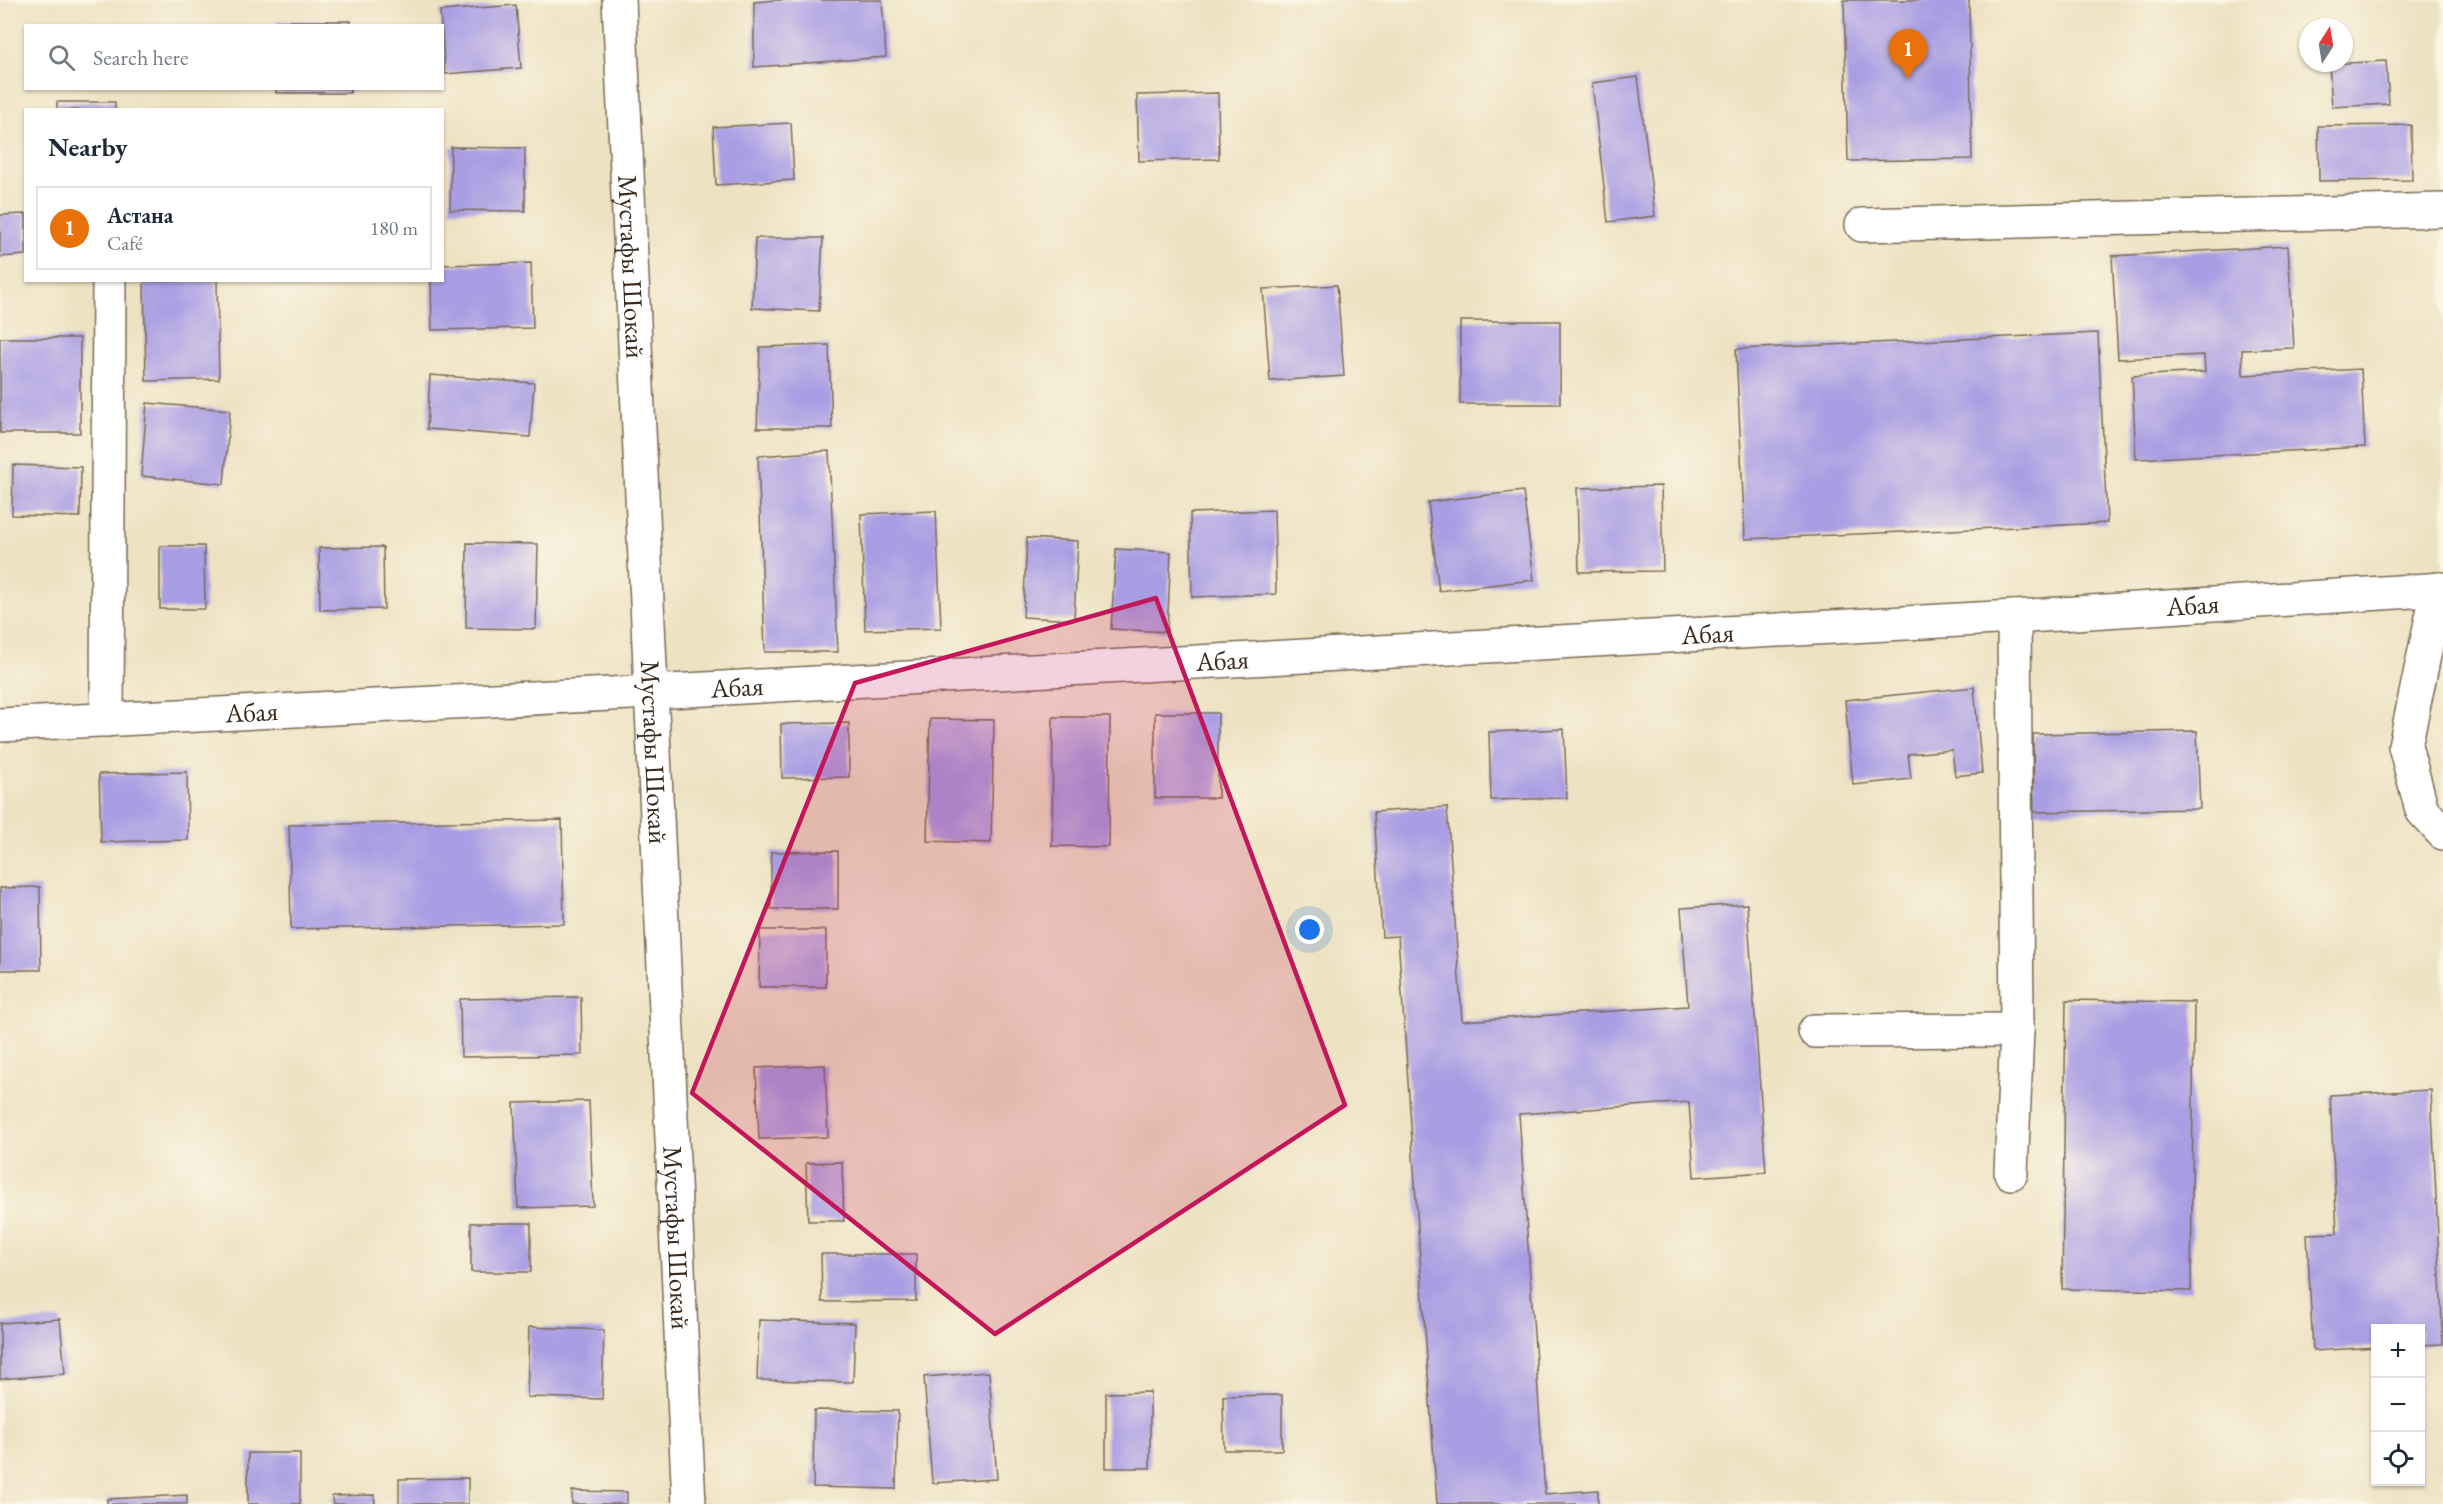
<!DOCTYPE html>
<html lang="en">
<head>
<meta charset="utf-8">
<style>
	body { margin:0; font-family:"EB Garamond",serif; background:#f2f2f3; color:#1f2937 }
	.controls { position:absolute; right:18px; bottom:18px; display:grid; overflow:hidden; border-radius:0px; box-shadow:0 2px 4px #0004 }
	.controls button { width:54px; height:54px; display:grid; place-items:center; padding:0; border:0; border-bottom:2px solid #e0e1e3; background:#fff; color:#1f2937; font:30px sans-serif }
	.compass { position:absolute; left:2299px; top:18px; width:54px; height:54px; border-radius:50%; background:#fff; box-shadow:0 2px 4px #0004; rotate:12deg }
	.you { position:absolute; left:1310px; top:930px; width:21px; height:21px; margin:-15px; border:4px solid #fff; border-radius:50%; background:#1a73e8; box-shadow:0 0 0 9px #1a73e833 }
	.badge { display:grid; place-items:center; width:39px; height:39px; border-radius:50%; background:#c8321e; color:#fff; font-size:20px; font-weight:700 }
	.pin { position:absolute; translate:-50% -50px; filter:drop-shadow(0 2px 3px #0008) }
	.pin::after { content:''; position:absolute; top:32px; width:21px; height:18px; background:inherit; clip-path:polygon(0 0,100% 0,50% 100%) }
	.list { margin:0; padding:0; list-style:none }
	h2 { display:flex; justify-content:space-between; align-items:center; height:78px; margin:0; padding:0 24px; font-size:26px }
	h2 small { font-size:20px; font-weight:400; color:#747a83 }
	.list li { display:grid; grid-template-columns:39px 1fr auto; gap:18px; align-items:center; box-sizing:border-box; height:84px; margin:0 12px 12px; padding:0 12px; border:2px solid #e0e1e3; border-radius:0px }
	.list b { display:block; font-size:22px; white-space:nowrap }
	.list p { margin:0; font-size:20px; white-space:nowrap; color:#747a83 }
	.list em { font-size:20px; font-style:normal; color:#747a83 }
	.icon { flex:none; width:33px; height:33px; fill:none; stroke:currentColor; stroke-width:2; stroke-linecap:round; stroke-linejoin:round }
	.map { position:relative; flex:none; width:2443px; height:1504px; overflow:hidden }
	.search { position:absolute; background:#fff; box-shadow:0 2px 4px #0004; left:24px; top:24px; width:420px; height:66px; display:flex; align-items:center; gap:15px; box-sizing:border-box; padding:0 21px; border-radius:0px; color:#747a83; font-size:22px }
	.panel { position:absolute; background:#fff; box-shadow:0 2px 4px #0004; left:24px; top:108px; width:420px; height:174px; border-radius:0px }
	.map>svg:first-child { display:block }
	.building { fill:#a99de3 }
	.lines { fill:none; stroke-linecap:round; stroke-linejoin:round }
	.minor-casing { stroke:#796a57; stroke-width:36 }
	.minor { stroke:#fff; stroke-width:33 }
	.marked { fill:#c2185b; fill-opacity:0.2; stroke:#c2185b; stroke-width:4.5; stroke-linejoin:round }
	.labels { text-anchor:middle; stroke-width:5; stroke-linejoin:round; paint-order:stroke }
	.street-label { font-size:27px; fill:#3b2a1e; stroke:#fcf5e5 }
</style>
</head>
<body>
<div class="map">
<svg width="2443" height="1504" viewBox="0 0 2443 1504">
	<rect width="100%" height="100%" fill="#fcf5e5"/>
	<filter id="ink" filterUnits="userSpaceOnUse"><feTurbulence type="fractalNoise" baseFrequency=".0167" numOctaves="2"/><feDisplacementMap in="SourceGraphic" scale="12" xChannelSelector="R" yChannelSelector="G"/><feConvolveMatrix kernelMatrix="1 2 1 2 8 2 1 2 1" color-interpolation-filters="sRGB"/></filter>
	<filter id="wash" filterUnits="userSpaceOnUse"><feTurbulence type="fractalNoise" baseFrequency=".008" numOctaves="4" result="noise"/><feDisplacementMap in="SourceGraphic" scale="24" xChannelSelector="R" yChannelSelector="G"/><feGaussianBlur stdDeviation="1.35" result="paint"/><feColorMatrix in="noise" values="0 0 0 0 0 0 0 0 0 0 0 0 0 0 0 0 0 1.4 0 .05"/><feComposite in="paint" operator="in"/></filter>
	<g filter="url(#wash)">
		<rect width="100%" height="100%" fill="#ede2c2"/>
		<g id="blocks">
			<path class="building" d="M776,0h106l4,57 -132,10v-65z
				M1844,0h125l3,159 -124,2z
				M516,5l5,63 -76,6 -5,-63z
				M276,21h75l-1,5h-74z
				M2386,61l3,43 -57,3 -3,-43z
				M1638,77l17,139 -47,6 -16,-139z
				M276,88h74v5h-74z
				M1218,93l1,66 -80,2 -2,-66z
				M57,102h58v8h-58z
				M791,123l3,57 -78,5 -3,-58z
				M2411,125l1,55 -93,1 -1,-55z
				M451,147l74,1v63l-75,-1z
				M26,214v41l-26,2v-42z
				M755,238h68l-4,73 -67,-3z
				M2288,246l6,102 -52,2 1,25 118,-6 4,78 -229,12 -4,-83 73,-4 -1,-17 -86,4 -6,-103z
				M531,263l2,65 -101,2 -1,-50h11v-15z
				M144,280h73l2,99 -73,2z
				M1337,285l7,91 -74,5 -7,-92z
				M1460,321h100v83h-100z
				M2098,333l9,190 -362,16 -9,-190z
				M0,338h80v95h-80z
				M829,345l3,83h-75l3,-81z
				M430,375l104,8 -4,54 -103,-8z
				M147,403l83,7 -6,74 -83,-8z
				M829,451l9,201h-73l-7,-196z
				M13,465l68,2 -1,50 -68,-2z
				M1661,486l2,85 -84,1 -2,-84z
				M1523,491l11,89 -95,11 -11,-89z
				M1274,510l2,84 -84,3 -2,-84z
				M936,511l5,117 -76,2 -4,-116z
				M1027,538l51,3 -4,79 -51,-3z
				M467,543l71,1 -2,85 -70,-1z
				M160,546h44l1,63h-45z
				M383,547l1,62 -64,1 -1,-62z
				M1116,549l55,3 -4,80 -56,-3z
				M1974,687l8,86 -27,3 -3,-26 -44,4 3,25 -58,6 -8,-85z
				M1155,713h63v85h-63z
				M1053,717h57l-1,130 -57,-1z
				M930,719l64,1 -3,123 -64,-2z
				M849,723v54l-67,1 -1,-54z
				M1564,729l3,69 -76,2 -2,-68z
				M2197,731l3,78 -166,3 -1,-78z
				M187,772l1,68 -87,2 -2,-68z
				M1447,807l15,214 226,-15 -7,-98 66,-4 19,268 -72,5 -5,-75 -170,12 26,380 53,-4v14h-161l-39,-568 -16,1 -8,-125z
				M562,820l2,104 -273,5 -2,-104z
				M838,851v58h-67v-57z
				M40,887l1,83h-41v-82z
				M760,930h66v57h-67z
				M581,997l1,58 -121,2 -1,-58z
				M2066,1000l128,2 -3,289 -129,-2z
				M825,1065l3,72 -69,2 -3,-71z
				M2431,1090l12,254 -23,1v-17h-44v19l-63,4 -6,-117 30,-1 -7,-138z
				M589,1101l4,105 -75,2 -4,-105z
				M842,1162l2,59h-36l-2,-58z
				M471,1223h60v49h-60z
				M821,1254h95v47l-94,1z
				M60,1319l5,55 -65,5v-56z
				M759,1320l96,3 -2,59 -96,-2z
				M529,1327l75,3 -2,69 -75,-2z
				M989,1372l8,107 -65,4 -8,-106z
				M1150,1392v76h-44v-75z
				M1282,1395v55h-58l-1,-54z
				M814,1410l84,1 -2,78 -83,-2z
				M248,1453h52v51h-52z
				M468,1478v26h-69v-25z
				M572,1491l55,1v12h-55z
				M187,1495v9h-80v-5z
				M374,1495l1,9h-42l-1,-8z"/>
		</g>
	</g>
	<g filter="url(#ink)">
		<use href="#blocks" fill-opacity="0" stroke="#796a57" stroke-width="1.5"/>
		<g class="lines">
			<g class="minor-casing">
				<g id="minor">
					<path id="s1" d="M619,0l70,1504"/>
					<path d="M1862,225l581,-15"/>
					<path d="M2438,589l-33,157 17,64 21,23"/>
					<path d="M107,720l2,-440"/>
					<path id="s2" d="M0,725l651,-33 1363,-75 429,-28"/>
					<path d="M1815,1031l202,-1"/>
					<path d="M2011,1173l6,-143 -3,-413"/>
				</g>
			</g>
			<use href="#minor" class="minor"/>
		</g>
	</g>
	<path class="marked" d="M1156,598l189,507 -350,229 -303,-241 163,-410z"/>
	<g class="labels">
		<g class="street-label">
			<text dy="9" stroke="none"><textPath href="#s1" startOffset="267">Мустафы Шокай</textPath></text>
			<text dy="9" stroke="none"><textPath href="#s2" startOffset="2196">Абая</textPath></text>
			<text dy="9" stroke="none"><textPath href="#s2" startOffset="1710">Абая</textPath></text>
			<text dy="9" stroke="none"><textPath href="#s2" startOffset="1224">Абая</textPath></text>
			<text dy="9" stroke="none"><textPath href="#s2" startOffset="738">Абая</textPath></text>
			<text dy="9" stroke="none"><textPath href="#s2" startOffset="252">Абая</textPath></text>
			<text dy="9" stroke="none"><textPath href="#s1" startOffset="753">Мустафы Шокай</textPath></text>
			<text dy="9" stroke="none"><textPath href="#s1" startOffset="1239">Мустафы Шокай</textPath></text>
		</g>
	</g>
</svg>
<div class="controls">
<button>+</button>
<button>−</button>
<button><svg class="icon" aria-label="locate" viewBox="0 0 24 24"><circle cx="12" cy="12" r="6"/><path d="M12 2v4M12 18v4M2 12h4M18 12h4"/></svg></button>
</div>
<svg class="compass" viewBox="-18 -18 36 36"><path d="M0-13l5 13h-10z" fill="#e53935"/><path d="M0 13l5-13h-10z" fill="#747a83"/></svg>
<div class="you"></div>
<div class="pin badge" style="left:1908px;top:79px;background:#e8710a">1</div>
<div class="search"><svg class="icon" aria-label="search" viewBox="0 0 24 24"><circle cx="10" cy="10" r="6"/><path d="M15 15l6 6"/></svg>Search here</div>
<section class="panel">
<h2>Nearby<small></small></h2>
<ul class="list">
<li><span class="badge" style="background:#e8710a">1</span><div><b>Астана</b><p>Café</p></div><em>180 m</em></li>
</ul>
</section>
</div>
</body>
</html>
